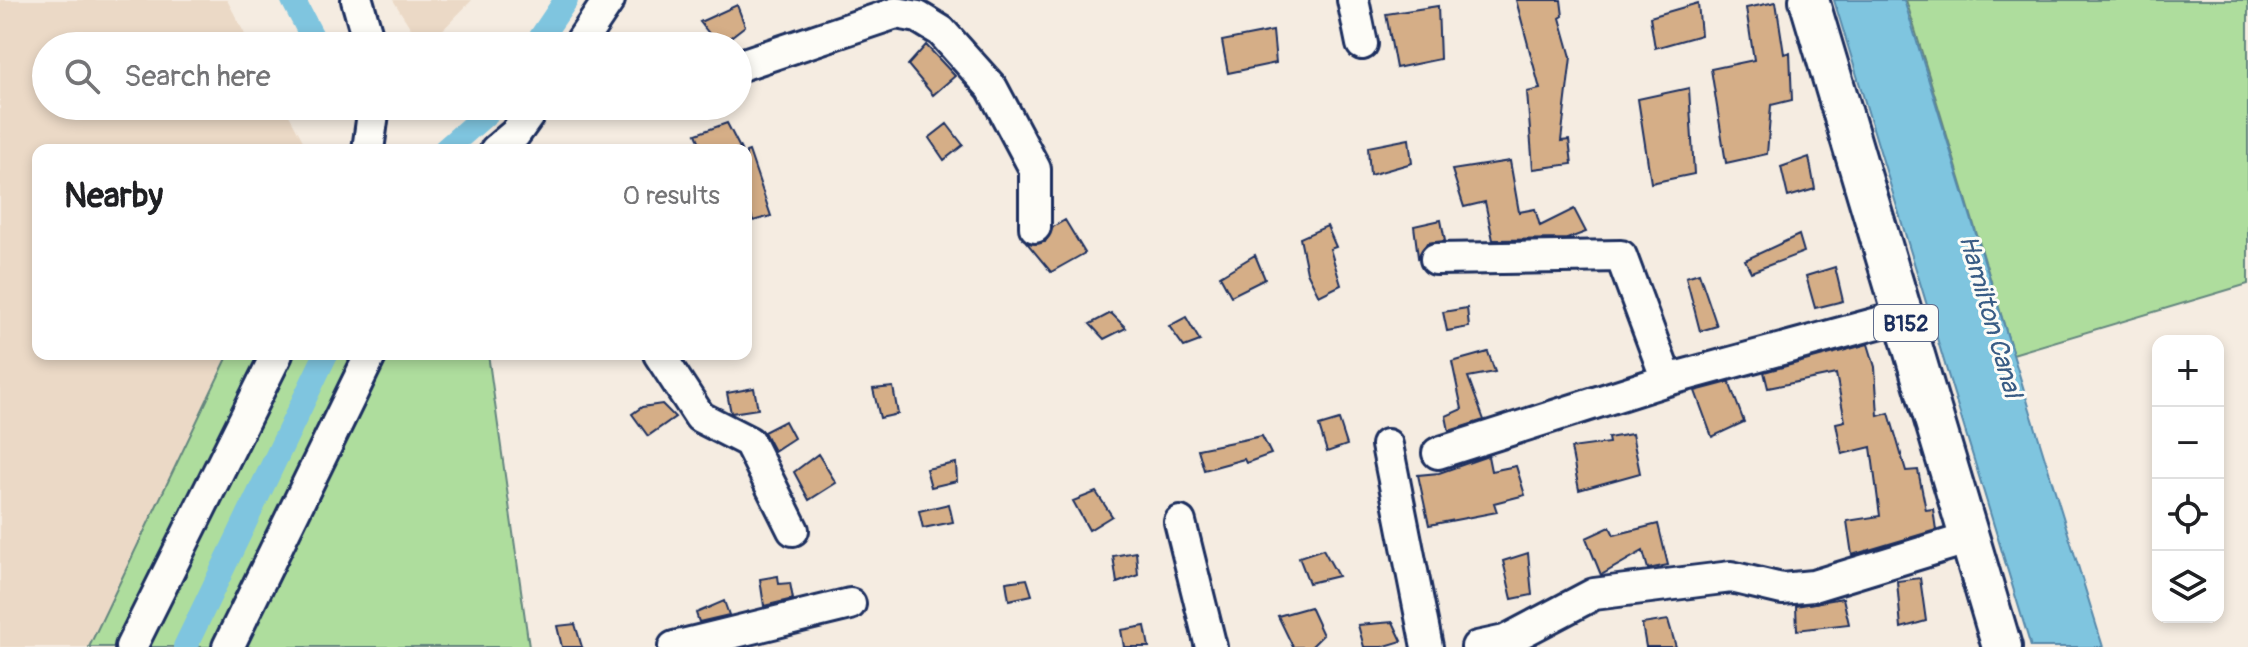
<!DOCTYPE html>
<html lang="en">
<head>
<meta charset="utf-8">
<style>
	body { margin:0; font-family:Pangolin,sans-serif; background:#f6f6f6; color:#202124 }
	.controls { position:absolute; right:24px; bottom:24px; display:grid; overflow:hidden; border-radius:16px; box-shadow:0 4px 12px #0003 }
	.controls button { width:72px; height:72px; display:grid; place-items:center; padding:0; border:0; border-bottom:2px solid #e0e0e0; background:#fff; color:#202124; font:40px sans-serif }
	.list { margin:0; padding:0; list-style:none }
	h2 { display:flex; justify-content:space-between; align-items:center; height:104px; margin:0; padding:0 32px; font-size:34px }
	h2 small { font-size:26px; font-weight:400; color:#757577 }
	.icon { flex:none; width:44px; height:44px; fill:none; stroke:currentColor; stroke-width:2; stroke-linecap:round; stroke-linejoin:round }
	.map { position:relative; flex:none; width:2248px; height:647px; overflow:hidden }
	.search { position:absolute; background:#fff; box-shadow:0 4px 12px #0003; left:32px; top:32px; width:720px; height:88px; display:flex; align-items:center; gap:20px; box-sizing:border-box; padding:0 28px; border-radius:44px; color:#757577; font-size:30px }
	.panel { position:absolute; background:#fff; box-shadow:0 4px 12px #0003; left:32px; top:144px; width:720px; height:216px; border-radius:16px }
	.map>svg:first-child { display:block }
	.built { fill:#ebd9c6 }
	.green { fill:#aedd9d; stroke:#64867e; stroke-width:2 }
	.water { fill:#7fc5df; stroke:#5789ab; stroke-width:2 }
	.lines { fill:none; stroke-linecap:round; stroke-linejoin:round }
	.canal { stroke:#7fc5df; stroke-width:24 }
	.building { fill:#d5ae87; stroke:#1b2f5e; stroke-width:2 }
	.minor-casing { stroke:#1b2f5e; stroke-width:36 }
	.major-casing { stroke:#1b2f5e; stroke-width:44 }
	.minor { stroke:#fdfcf7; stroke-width:30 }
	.major { stroke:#fdfcf7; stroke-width:38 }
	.labels { text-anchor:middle; stroke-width:6; stroke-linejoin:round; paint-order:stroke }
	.shield { fill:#fdfcf7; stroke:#5f6c8c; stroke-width:2 }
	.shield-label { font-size:22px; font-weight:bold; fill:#1b2f5e }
	.water-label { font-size:26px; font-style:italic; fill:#395c85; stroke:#fdfcf7 }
</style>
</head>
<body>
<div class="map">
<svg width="2248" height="647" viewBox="0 0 2248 647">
	<rect width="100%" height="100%" fill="#f5ece1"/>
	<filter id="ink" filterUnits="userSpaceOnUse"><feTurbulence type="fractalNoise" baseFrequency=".0125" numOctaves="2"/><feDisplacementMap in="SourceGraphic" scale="16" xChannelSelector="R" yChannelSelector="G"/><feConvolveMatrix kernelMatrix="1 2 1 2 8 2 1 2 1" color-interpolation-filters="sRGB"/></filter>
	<g filter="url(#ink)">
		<path class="built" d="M0,0h227l24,46h-205v60h238l24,44h-270v204h191l-140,293h-89z
			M393,0h79l-45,46h-5z"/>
		<path class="green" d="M1906,0h342v284l-235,70z
			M229,354h259l41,293h-440z"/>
		<path class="water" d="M1834,0h70l199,647h-72z"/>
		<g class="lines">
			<path class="canal" d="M293,0l24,46
				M535,46l31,-46
				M445,150l50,-44
				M185,647l141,-293"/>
		</g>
		<path class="building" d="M1516,0h45l2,16 -3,2 11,39 -10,84 8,-1 3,24 -39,5 -6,-77 13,-3z
			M1776,2l8,52 6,-2 2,48 -21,5 -4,49 -41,9 -15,-94 43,-9 -8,-52z
			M1698,3l3,32 -46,13 -5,-31z
			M737,5l8,21 -26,20 -19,-24z
			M1438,6l2,53 -44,9 -10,-54z
			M1273,31l3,32 -48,10 -6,-32z
			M926,45l29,31 -22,19 -25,-30z
			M1689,88l5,86 -43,9 -13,-84z
			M727,123l14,27h-38l-7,-16z
			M947,124l16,21 -19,15 -15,-22z
			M1409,139l3,24 -42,12 -2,-28z
			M749,151l22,65 -18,5 -7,-26v-43z
			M1809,157l6,32 -27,8 -7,-30z
			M1510,161l9,51 16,-3 5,17 34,-17 12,23 -19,7 -74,1 -8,-38 -21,5 -12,-37z
			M1065,220l20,33 -34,19 -24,-29 18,-1 8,-15z
			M1441,220l4,21 -18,2 -9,14 -4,-31z
			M1327,226l9,21 -6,2 11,36 -22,11 -12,-24 -7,-34z
			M1799,235l5,17 -53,20 -6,-12z
			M1255,255l10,24 -34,17 -11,-20z
			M1835,267l8,34 -28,7 -9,-32z
			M1699,273l18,53 -17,5 -14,-54z
			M1467,308l2,19 -22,4 -4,-19z
			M1111,313l15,15 -22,11 -14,-15z
			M1186,317l14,24 -16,6 -15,-21z
			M1868,344l7,23 3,49 11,-3 17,58 12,-1 8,40 7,-1 3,21 -84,25 -5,-34 33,-5 -9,-69 -29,7 -6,-31 9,-2 -9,-47 -68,14 -4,-16z
			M1488,352l7,20 -27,5 16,43 -35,11 -3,-15 16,-7 -10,-47z
			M1729,382l15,40 -32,15 -17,-46z
			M893,387l5,27 -18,4 -7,-29z
			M754,388l4,21 -27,4 -4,-20z
			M662,404l13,13 -27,19 -16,-22 10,-7z
			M1339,420l8,25 -20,7 -8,-26z
			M785,421l9,17 -20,13 -10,-19z
			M1632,434l8,39 -61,17 -8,-42 38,-5 -1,-5z
			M1262,436l9,18 -25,9 -2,-4 -40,11 -6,-21z
			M818,454l18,29 -27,17 -15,-28z
			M1488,456l3,15 25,-5 9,29 -31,8 3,9 -68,13 -11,-50 21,-2z
			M956,463l1,18 -26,6 -5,-18z
			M1096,492l16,24 -23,14 -16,-29z
			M949,504l4,18 -30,6 -4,-17z
			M1658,524l10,41 -20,4 -5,-18 -42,24 -15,-37 24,-11 4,8z
			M1323,549l15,27 -29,7 -10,-26z
			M1136,552l2,23 -21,8 -4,-27z
			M1528,553l4,42 -20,4 -9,-38z
			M778,576l1,8 11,-1 3,16 -29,7 -4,-27z
			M1920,578l6,43 -25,7 -4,-47z
			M1027,579l5,16 -23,5 -3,-18z
			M1843,598l6,26 -52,6 -1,-24z
			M724,601l5,14 -30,7 -3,-9z
			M1310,607l13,28 -12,12h-18l-15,-31z
			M1668,620l8,27h-30l-4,-23z
			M1393,622l9,19 -20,6h-18l-6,-22z
			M575,624l7,23h-20l-5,-21z
			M1145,626l4,21h-25l-3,-17z"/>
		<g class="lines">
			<g class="minor-casing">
				<path id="minor" d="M357,0l13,46
					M1353,0l9,44
					M578,46l31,-46
					M738,66l158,-53 22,4 23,14 51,57 43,81v58
					M368,150l6,-44
					M496,150l19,-16 20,-28
					M1436,259l185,-3 46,124
					M659,354l41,63 49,25 44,88
					M1387,445l40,202
					M1438,453l229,-73 237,-64
					M1180,522l31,125
					M131,647l146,-293
					M228,647l143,-293
					M674,647l176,-43
					M1477,647l28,-6 89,-47 137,-17 51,12 31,-3 157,-48"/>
			</g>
			<g class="major-casing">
				<path id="major" d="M1809,0l193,647"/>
			</g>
			<use href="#minor" class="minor"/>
			<use href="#major" class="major"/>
		</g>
	</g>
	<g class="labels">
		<rect class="shield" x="1874" y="305" width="64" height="36" rx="6"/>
		<g class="shield-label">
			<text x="1906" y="331">B152</text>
		</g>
		<g class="water-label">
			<text transform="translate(1991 316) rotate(74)" y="9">Hamilton Canal</text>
		</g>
	</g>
</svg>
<div class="controls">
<button>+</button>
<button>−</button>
<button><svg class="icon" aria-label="locate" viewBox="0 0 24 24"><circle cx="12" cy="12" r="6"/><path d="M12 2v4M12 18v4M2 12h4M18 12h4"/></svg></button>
<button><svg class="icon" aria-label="layers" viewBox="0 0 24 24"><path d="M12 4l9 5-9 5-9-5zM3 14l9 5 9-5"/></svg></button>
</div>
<div class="search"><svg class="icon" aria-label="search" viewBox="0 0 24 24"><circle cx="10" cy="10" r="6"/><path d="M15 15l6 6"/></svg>Search here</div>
<section class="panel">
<h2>Nearby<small>0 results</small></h2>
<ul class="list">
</ul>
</section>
</div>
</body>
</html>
